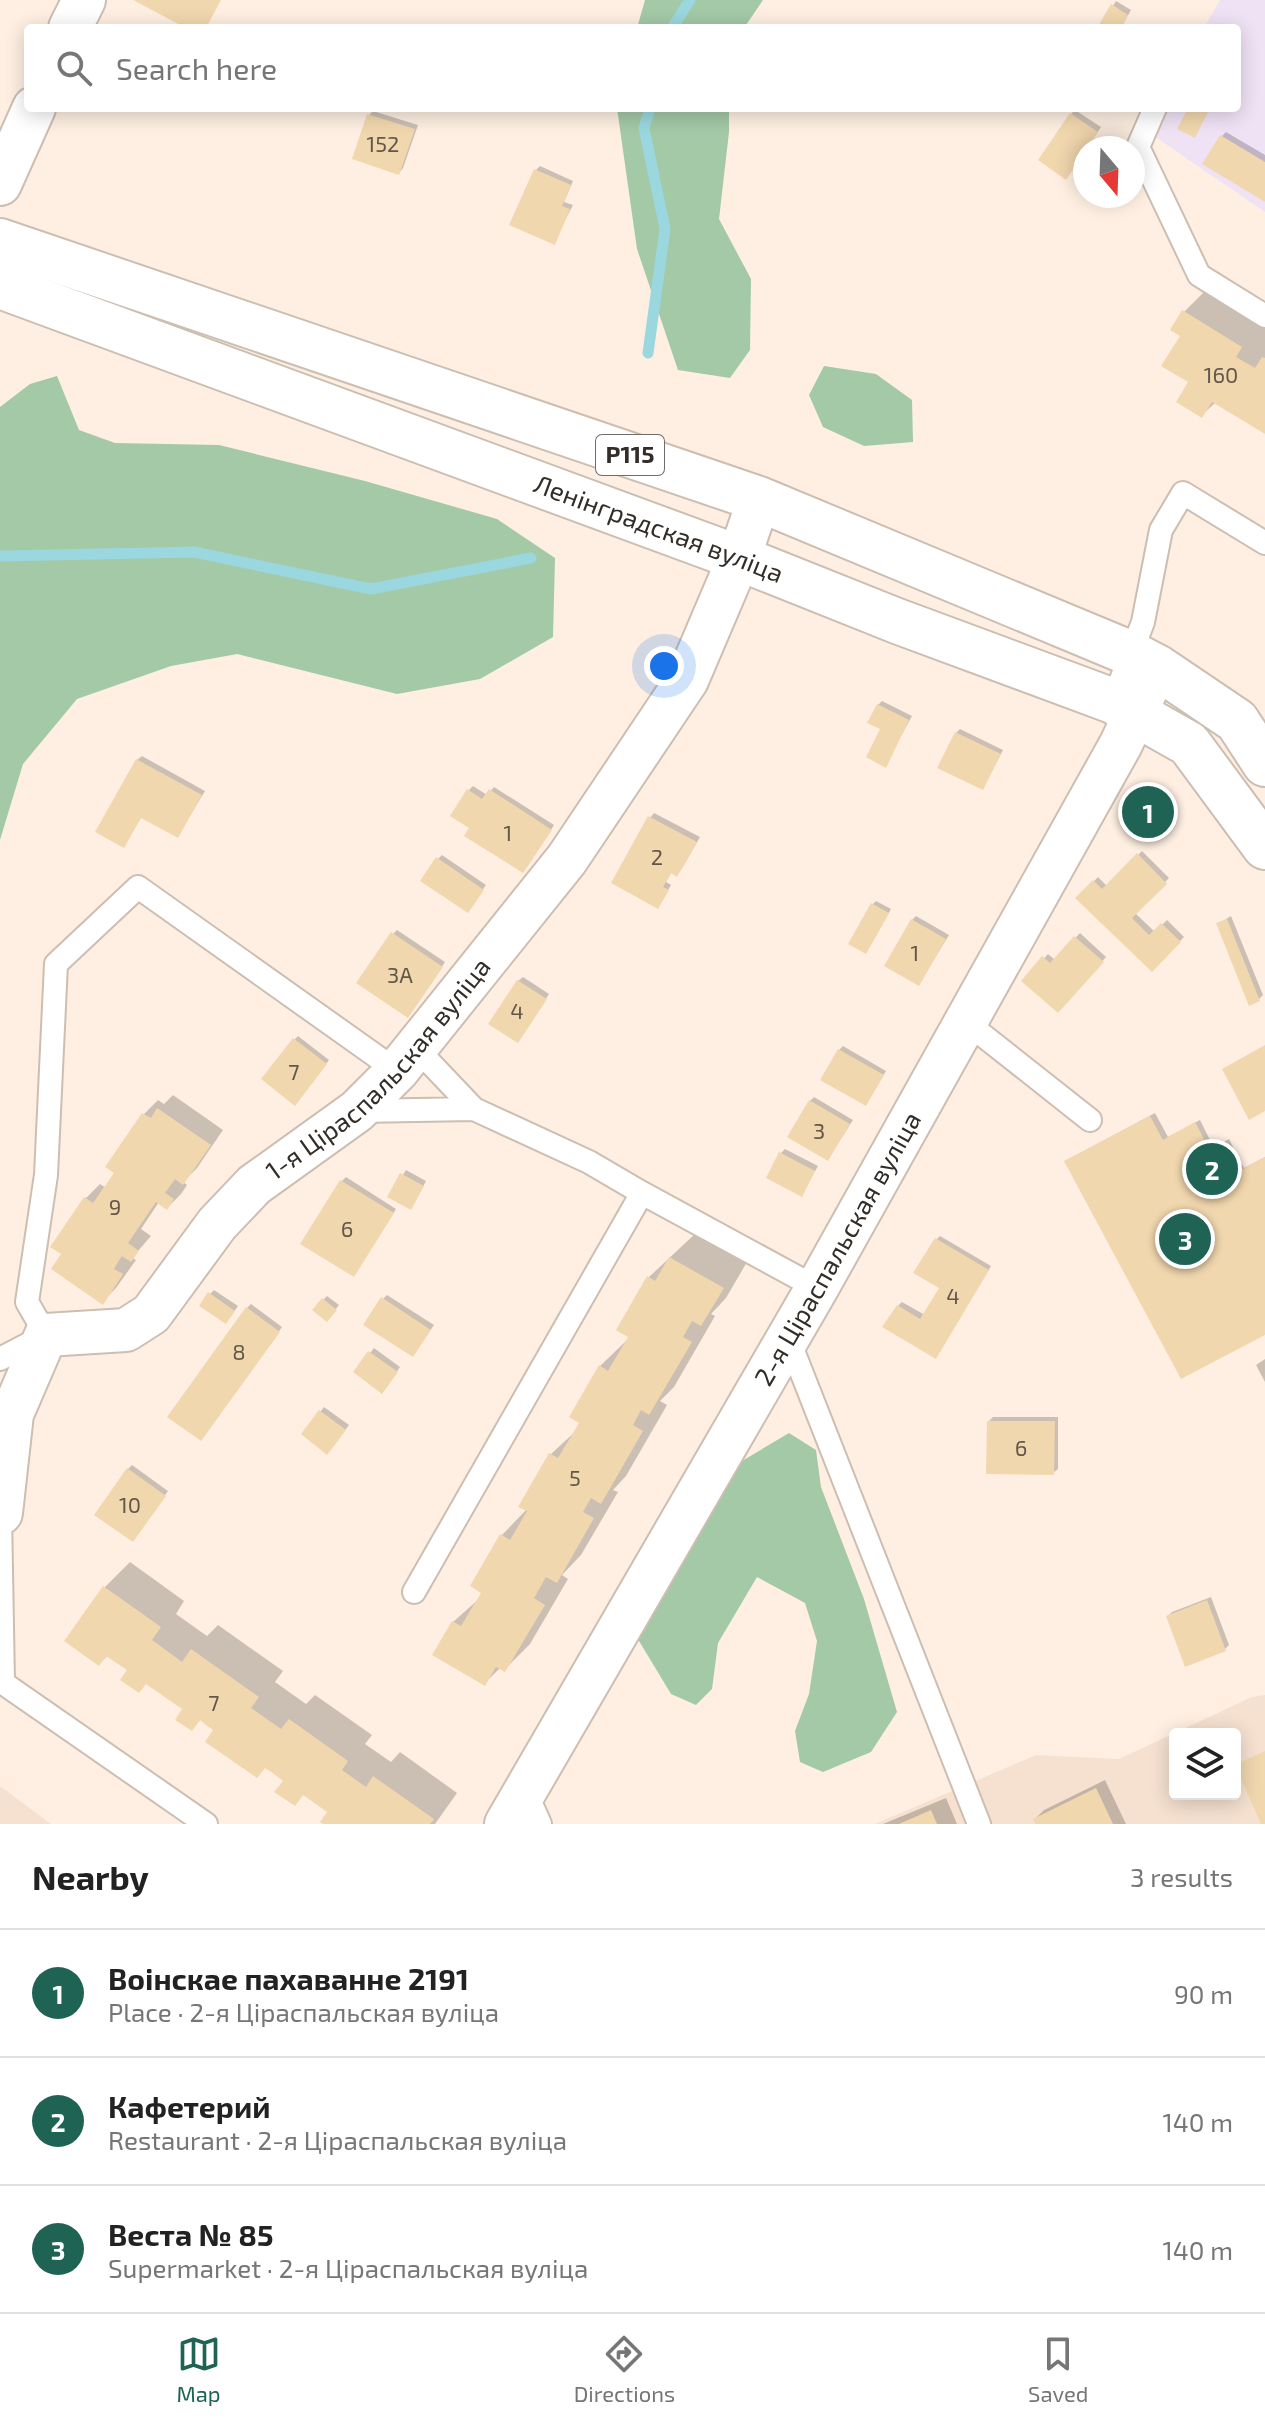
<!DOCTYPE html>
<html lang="en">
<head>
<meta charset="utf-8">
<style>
	body { margin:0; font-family:"Exo 2",sans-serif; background:#f2f2f2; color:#222 }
	.controls { position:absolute; right:24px; bottom:24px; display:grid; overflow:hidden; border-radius:8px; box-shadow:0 4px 20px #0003 }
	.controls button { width:72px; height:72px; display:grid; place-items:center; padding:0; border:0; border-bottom:2px solid #e0e0e0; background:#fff; color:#222; font:40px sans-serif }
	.compass { position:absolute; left:1073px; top:136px; width:72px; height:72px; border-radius:50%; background:#fff; box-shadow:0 4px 20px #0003; rotate:161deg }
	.you { position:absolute; left:664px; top:666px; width:28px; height:28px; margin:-20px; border:6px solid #fff; border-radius:50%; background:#1a73e8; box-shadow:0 0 0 12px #1a73e833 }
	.badge { display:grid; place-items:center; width:52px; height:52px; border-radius:50%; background:#1e6354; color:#fff; font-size:26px; font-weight:700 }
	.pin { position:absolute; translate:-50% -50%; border:4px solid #fff; box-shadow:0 2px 8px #0006 }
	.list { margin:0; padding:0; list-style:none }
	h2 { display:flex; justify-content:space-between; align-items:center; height:104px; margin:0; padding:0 32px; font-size:34px }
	h2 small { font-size:26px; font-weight:400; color:#767676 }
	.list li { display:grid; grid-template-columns:52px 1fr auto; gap:24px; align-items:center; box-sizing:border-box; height:128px; padding:0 32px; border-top:2px solid #e0e0e0 }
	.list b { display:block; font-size:30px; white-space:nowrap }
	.list p { margin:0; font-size:26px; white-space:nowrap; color:#767676 }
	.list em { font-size:26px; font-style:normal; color:#767676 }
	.icon { flex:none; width:44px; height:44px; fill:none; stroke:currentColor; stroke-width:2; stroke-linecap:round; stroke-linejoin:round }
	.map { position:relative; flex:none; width:1265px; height:1824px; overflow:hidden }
	.search { position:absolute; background:#fff; box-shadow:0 4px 20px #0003; left:24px; right:24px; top:24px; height:88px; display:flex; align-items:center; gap:20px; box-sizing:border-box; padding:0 28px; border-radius:8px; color:#767676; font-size:30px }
	.sheet { height:488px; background:#fff }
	nav { display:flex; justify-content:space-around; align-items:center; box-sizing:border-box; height:112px; border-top:2px solid #e0e0e0; background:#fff; font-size:22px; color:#767676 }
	nav a { display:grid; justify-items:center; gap:4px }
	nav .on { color:#1e6354 }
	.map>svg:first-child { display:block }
	.built { fill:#f6e1d0; fill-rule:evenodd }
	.education { fill:#f0e2f5 }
	.forest { fill:#a3c9a7 }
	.shadow { fill:#0003 }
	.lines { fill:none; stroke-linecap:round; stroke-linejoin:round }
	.stream { stroke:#9bd7de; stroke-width:11 }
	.building { fill:#f1d7ae }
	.lane-casing { stroke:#ccbeb1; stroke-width:26 }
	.street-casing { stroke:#ccbeb1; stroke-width:46 }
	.primary-casing { stroke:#ccbeb1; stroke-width:48 }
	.lane { stroke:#fff; stroke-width:22 }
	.street { stroke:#fff; stroke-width:42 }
	.primary { stroke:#fff; stroke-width:44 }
	.labels { text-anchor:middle; stroke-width:6; stroke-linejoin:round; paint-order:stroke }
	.number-label { font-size:22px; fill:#62584a }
	.shield { fill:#fff; stroke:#706c68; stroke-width:2 }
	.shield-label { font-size:24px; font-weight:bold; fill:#322d28 }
	.street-label { font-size:26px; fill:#322d28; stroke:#fff }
</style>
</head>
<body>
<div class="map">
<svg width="1265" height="1824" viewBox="0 0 1265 1824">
	<rect width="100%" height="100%" fill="#feefe2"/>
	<path class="built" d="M1265,1695v129h-390l161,-69 83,4 133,-62zM1175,1734h60v60h-60z
		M0,1786l51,38h-51z"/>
	<path class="education" d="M1220,0h45v212l-117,-80 13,-24h76v-80h-33z"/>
	<path class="forest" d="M645,0h118l-19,28h-107z
		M617,108h112v24l-10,87 32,60 -1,71 -20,28 -52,-8 -41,-121z
		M824,366l52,8 36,26 1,42 -49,4 -41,-19 -14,-32z
		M57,376l22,54 36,13 104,2 146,36 132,38 58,39 -2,79 -73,42 -83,15 -160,-40 -66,12 -94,33 -54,65 -23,76v-433l30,-23z
		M789,1433l27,17 5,37 43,112 33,113 -26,40 -48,20 -23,-10 -5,-31 14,-37 8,-53 -12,-38 -48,-26 -39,66 -6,46 -16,16 -25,-11 -35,-58 30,-43 28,-54 48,-78z"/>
	<path class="shadow" d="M1116,1l15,9 -10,18h-22z
		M1075,110l26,17 -16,24 -14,-37z
		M373,111l45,14 -15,43 -4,5 -30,-58z
		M1226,132l39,23v44l-43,-63z
		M540,166l33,15 -9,21 9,3 -19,37 -19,-71z
		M1216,280l49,30v122l-49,-30 -14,13 -11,-33 -8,-47 1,-23z
		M882,701l30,15 -27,49 -7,-60z
		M960,729l43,21 -20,38 -27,-55z
		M142,756l63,35 -27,45 -36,-20 -18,29 13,-85z
		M473,786l14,9 7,-8 60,38 -27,42 -55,-39 -3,-38z
		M654,813l46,24 -19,33 -4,4 -5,-3 -6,11 5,3 -10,17 -11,-84z
		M1142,851l27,27 -34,35 20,19 12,-12 17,17 -32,32 -74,-71 20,-21 9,9z
		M442,855l44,30 -15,21 -33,-47z
		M876,901l15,8 -22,39 3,-43z
		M916,916l33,19 -30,49 -7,-64z
		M1231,916l32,79 -4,4 -41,-75z
		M397,930l48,32 -33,49 -19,-77z
		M1080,933l26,24 -48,53 -34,-30 24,-26 7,6z
		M523,977l26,17 -27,42 -4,-55z
		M298,1036l31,24 -31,39 -4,-59z
		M843,1046l43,25 -17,28 -30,-49z
		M173,1095l50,35 -26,38 -14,14 4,3 -6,9 -14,14 -8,-6 -18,27 10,7 -19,22 4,2 -20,28 -14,14 -38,-48 22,-56 14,-14 6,4 11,-15 -9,-6 36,-53 14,-14 6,4z
		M814,1097l39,23 -25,39 -18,-58z
		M1155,1113l13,24 32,-17 14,28 15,-9 15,29 21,-11v175l-194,-174z
		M785,1149l33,17 -16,28 -21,-41z
		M406,1170l20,11 -12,22 -24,-7z
		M346,1177l50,32 -39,61 -15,-89z
		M696,1233l51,29 -21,36 -15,16 4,2 -41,71 -14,14 7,4 -41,71 -13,14 5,2 -37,63 -19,20 6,4 -38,65 -25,25 -4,-2 -16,16 -32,-61 27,-24 3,-6 -11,-6 30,-51 25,-26 24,-55 26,-24 23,-64 26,-25 2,1 21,-65z
		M940,1236l51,30 -52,86 -41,-46 4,-4 23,13 16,-27 -5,-48z
		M214,1290l24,16 -8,11 -20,-23z
		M387,1295l47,30 -21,30 -30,-56z
		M327,1296l12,9 -8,10 -8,-15z
		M251,1304l31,23 -77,108 42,-127z
		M374,1348l26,19 -14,20 -31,-15z
		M1265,1359v23l-9,-17z
		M324,1407l25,18 -18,24 -28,-15z
		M993,1417h65v52l-5,4 -64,-52z
		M132,1465l36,26 -32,45 -8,-67z
		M130,1562l54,39 -8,13 31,22 11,-11 65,46 -8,11 31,22 9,-9 57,40 -7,9 26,18 9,-10 57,41 -22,31h-108l3,-12 -26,-18 -9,10 -9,-24 -85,-61 -10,10 -6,-20 -77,-54 -9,9 5,-76z
		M1211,1597l18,48 -4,4 -39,15 -18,-48 4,-4z
		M1105,1780l21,44h-89l-2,-5 9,-9z
		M946,1798l11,26h-74z"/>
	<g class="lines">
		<path class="stream" d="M672,28l18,-28
			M648,353l17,-124 -21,-101 6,-20
			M0,556l194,-4 177,37 160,-31"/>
	</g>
	<path class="building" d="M133,0h88l-15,28h-20z
		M1111,4l17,11 -7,13h-24z
		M1188,108h22l-15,30 -18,-9z
		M1070,113l28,19 -10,16h-3v4l-19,28 -28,-20z
		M367,114l48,15 -16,46 -47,-16z
		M1220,135l45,27v40l-63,-38z
		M534,169l37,16 -9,21 8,3 -15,36 -46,-20z
		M1182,310l60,37 -6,10 19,11 7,-11 3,1v76l-53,-32 -10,16 -26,-16 12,-20 -27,-16 19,-30 -10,-6z
		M877,704l32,16 -23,48 -20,-11 14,-28 -13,-6z
		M955,732l46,22 -18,36 -46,-22z
		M136,759l66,36 -24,43 -37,-20 -17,30 -29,-16z
		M467,789l15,10 7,-10 63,41 -29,43 -59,-37 5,-8 -19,-12z
		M648,816l49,26 -20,35 -6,-4 -8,14 6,3 -11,19 -47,-26z
		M1137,853l30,31 -35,34 17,17 12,-12 20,19 -29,30 -77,-74 18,-18 9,9z
		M436,857l48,33 -16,23 -48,-32z
		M871,903l18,10 -23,41 -18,-10z
		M911,919l35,20 -27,47 -35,-20z
		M1227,919l33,82 -11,5 -33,-83z
		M391,932l52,35 -35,51 -52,-35z
		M1074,936l30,26 -46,51 -37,-32 21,-25 8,7z
		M517,980l30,19 -29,44 -30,-19z
		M293,1038l34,26 -32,42 -34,-27z
		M1265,1045v66l-16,9 -27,-51z
		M838,1049l46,26 -18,31 -46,-26z
		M809,1100l41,24 -22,37 -41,-24z
		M157,1108l54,37 -28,40 -8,-6 -10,14 9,6 -7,11 -11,-8 -28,41 11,8 -8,11 -9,-6 -4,6 -4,7 9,5 -20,31 -52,-36 10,-15 -11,-7 34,-50 9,6 21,-30 -9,-6 37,-54 9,5z
		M1150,1116l13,24 32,-18 15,28 14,-8 15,29 26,-14v178l-84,44 -117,-218z
		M779,1152l36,19 -13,26 -36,-19z
		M400,1173l24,13 -13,24 -24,-13z
		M340,1180l54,33 -40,64 -54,-33z
		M935,1238l54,32 -53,89 -54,-32 15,-22 23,14 19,-31 -26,-15z
		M669,1257l55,31 -23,38 -9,-5 -9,16 9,5 -43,73 -8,-5 -8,15 10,6 -42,73 -10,-6 -8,14 11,6 -37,65 -11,-6 -12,21 11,7 -40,67 -9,-5 -11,19 -53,-31 20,-34 9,5 20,-33 -11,-7 30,-52 10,6 17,-29 -9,-4 31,-54 9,5 21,-35 -10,-6 30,-52 9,6 20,-34 -12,-7 31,-54 8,5z
		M208,1292l27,19 -9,13 -27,-18z
		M381,1297l50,33 -18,27 -50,-32z
		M322,1298l15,12 -10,12 -15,-12z
		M246,1307l34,25 -79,109 -34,-24z
		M368,1351l30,21 -16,22 -29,-22z
		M319,1410l27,20 -19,25 -26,-21z
		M987,1421h68l-1,54 -68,-1z
		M127,1468l39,28 -33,46 -39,-27z
		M103,1586l58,41 -9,13 30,22 9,-13 68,48 -8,11 30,21 8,-10 59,42 -6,9 24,17 7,-11 61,43 -4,5h-107l-3,-2 7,-10 -24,-17 -8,11 -21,-14 9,-11 -9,-7 -9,-6 -8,10 -52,-36 8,-12 -7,-5 -6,-5 -8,11 -17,-11 7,-11 -36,-25 -7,9 -19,-13 7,-10 -21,-14 -7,10 -35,-25z
		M1207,1600l19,51 -41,16 -19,-51z
		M1265,1751v73h-4l-26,-59z
		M1096,1788l17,36h-78l-2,-5z
		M931,1810l6,14h-38z"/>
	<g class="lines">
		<g class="lane-casing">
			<path id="lane" d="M1155,108l-17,39 61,128 66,41
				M1113,701l30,-79 18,-92 22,-37 82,50
				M966,1022l124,98
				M416,1048l58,61
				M358,1111l116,-2 115,53 53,31
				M788,1338l191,486
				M0,1359l46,-24 -19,-33 19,-127 10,-211 82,-77 259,184
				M0,1513l3,170 203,141
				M414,1592l228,-399 175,95
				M525,1790l15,34"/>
		</g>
		<g class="street-casing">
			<g id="street">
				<path d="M70,28l14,-28"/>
				<path d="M0,184l34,-76"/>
				<path id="s1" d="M1,1513l11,-99 34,-79 80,-5 25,-16 66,-90 37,-39 103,-74 40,-40 170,-212 120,-179 52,-122 20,-59"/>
				<path id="s2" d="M506,1824l311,-536 304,-544 36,-77"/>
			</g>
		</g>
		<g class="primary-casing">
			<g id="primary">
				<path d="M0,241l759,258 373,155 25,13 80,54 28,43"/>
				<path id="s3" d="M0,286l739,272 158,63 216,80 76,43 76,103"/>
			</g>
		</g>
		<use href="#lane" class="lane"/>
		<use href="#street" class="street"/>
		<use href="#primary" class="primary"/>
	</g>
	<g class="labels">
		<g class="number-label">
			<text x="383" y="152">152</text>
			<text x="1221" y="383">160</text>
			<text x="508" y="841">1</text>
			<text x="657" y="865">2</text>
			<text x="915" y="961">1</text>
			<text x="400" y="983">3А</text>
			<text x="517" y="1019">4</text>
			<text x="294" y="1080">7</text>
			<text x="819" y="1139">3</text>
			<text x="115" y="1215">9</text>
			<text x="347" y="1237">6</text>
			<text x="953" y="1304">4</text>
			<text x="239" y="1360">8</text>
			<text x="1021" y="1456">6</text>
			<text x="575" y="1486">5</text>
			<text x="130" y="1513">10</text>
			<text x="214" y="1711">7</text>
		</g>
		<rect class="shield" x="596" y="435" width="68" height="40" rx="6"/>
		<g class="shield-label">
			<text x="630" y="463">Р115</text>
		</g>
		<g class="street-label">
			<text dy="9" stroke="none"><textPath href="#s3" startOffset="702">Ленінградская вуліца</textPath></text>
			<text dy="9" stroke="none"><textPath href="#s1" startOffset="632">1-я Ціраспальская вуліца</textPath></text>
			<text dy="9" stroke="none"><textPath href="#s2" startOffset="664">2-я Ціраспальская вуліца</textPath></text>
		</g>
	</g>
</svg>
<div class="controls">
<button><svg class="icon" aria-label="layers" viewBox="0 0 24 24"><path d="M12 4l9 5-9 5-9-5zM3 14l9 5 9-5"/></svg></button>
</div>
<svg class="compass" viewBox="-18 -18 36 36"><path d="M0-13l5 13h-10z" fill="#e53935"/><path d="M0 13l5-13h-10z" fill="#767676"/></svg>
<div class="you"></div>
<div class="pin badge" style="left:1148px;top:812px">1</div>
<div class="pin badge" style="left:1212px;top:1169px">2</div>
<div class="pin badge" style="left:1185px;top:1239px">3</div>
<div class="search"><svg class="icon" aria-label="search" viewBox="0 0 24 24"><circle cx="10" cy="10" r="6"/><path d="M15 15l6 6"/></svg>Search here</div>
</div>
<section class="sheet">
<h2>Nearby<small>3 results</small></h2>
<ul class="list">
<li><span class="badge">1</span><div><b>Воінскае пахаванне 2191</b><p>Place · 2-я Ціраспальская вуліца</p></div><em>90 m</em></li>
<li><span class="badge">2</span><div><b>Кафетерий</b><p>Restaurant · 2-я Ціраспальская вуліца</p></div><em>140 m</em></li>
<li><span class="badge">3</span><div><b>Веста № 85</b><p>Supermarket · 2-я Ціраспальская вуліца</p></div><em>140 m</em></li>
</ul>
</section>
<nav>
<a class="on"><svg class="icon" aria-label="map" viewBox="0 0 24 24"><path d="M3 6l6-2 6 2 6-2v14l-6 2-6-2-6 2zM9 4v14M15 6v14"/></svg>Map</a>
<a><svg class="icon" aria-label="directions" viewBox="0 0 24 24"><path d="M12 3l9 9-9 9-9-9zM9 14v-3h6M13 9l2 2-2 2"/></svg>Directions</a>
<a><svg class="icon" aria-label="saved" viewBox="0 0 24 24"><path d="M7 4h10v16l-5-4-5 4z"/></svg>Saved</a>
</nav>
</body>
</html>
